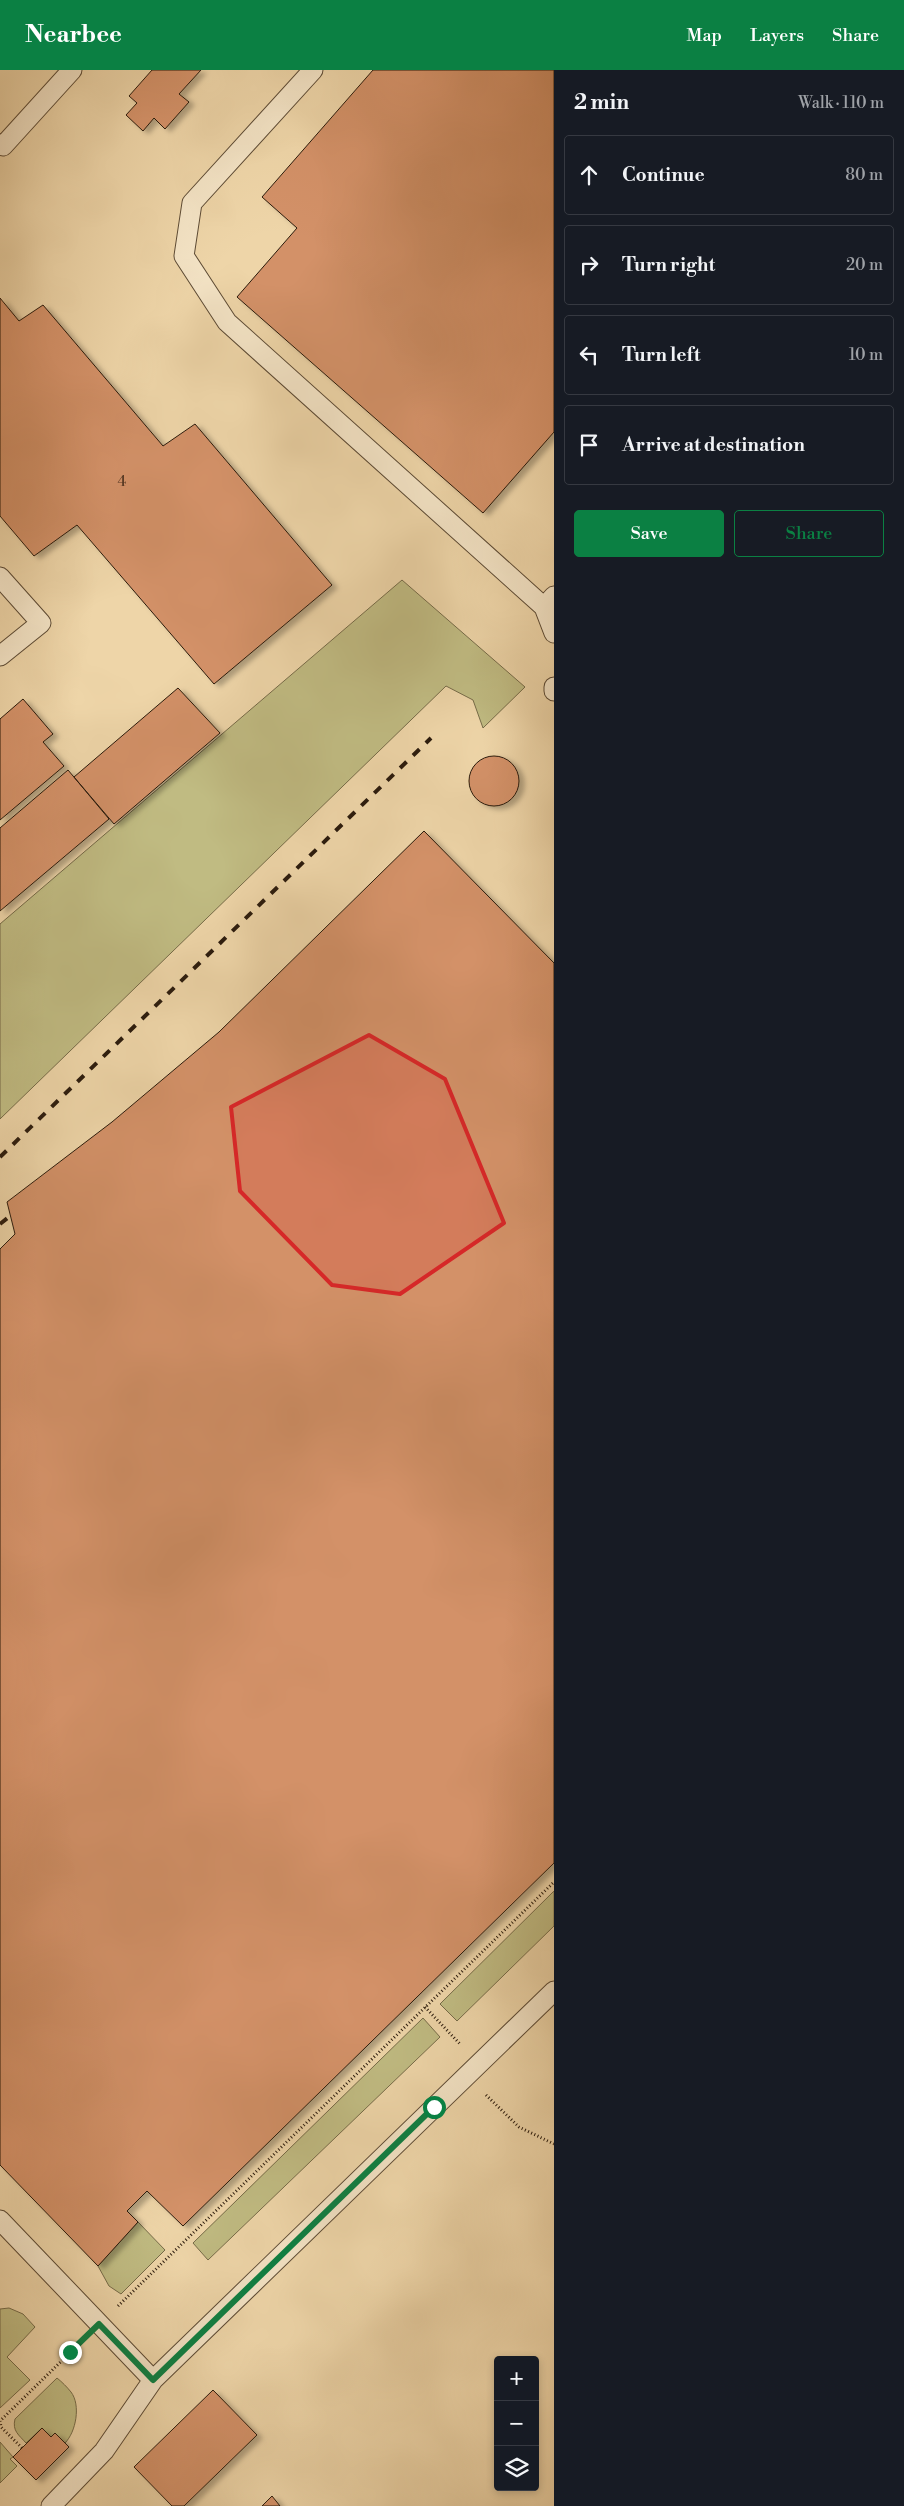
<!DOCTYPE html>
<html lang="en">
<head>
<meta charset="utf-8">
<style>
	body { margin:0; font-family:"Libre Bodoni",serif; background:#242831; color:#f1f3f6 }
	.controls { position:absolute; right:15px; bottom:15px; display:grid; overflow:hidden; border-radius:5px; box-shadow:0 2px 8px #0003 }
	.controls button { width:45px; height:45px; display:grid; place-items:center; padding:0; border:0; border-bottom:1px solid #363941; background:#171b24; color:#f1f3f6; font:25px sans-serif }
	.stop { position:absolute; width:15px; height:15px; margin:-11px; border:4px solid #0b8043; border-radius:50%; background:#fff }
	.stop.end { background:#0b8043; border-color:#fff; box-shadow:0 1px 5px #0008 }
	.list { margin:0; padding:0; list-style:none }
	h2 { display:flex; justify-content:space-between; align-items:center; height:65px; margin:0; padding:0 20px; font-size:21px }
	h2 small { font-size:16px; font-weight:400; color:#9ea1a6 }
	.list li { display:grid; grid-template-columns:32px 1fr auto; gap:15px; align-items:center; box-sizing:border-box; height:80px; margin:0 10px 10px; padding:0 10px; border:1px solid #363941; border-radius:5px }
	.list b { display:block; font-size:19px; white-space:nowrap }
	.list em { font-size:16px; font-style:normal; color:#9ea1a6 }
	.actions { display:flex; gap:10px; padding:15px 20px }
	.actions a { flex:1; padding:11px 0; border:1px solid #0b8043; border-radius:5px; text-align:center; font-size:18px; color:#0b8043 }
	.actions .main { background:#0b8043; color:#fff }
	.icon { flex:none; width:28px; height:28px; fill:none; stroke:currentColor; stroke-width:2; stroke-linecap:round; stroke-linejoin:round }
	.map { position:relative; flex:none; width:554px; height:2436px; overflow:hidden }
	header { display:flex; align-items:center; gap:30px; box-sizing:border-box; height:70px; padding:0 25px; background:#0b8043; color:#fff }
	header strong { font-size:24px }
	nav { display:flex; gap:28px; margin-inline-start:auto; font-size:18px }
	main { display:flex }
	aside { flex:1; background:#171b24 }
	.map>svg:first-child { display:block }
	.green { fill:#c0bb82; stroke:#766b48 }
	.building { fill:#d39167; stroke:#2b1b0d; filter:url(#shadow) }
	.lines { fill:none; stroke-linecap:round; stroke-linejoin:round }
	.service-casing { stroke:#5c4a34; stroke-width:21 }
	.path { stroke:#2b1b0d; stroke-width:3; stroke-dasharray:1 2.5; stroke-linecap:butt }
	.service { stroke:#f4e4c6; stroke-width:19 }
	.rail { stroke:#2b1b0d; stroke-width:4; stroke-dasharray:9 9; stroke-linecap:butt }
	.route { stroke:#0b8043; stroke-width:6 }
	.marked { fill:#d62828; fill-opacity:0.2; stroke:#d62828; stroke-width:4; stroke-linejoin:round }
	.labels { text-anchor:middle; stroke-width:4; stroke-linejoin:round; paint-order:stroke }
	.number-label { font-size:15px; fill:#553824 }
</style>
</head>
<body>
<header>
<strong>Nearbee</strong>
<nav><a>Map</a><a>Layers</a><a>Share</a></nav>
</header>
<main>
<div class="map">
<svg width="554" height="2436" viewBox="0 0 554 2436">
	<defs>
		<filter id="shadow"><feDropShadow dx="5.5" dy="3" stdDeviation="2.5" flood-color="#0004"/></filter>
	</defs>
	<rect width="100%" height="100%" fill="#eed5a8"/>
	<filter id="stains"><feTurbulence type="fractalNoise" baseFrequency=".004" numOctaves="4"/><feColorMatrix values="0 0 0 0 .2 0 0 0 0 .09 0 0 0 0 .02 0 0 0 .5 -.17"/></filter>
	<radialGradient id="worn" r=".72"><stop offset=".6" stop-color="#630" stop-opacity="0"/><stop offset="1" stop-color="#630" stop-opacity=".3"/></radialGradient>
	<path class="green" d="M402,510l123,107 -42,41 -10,-28 -27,-14 -446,433v-195z
		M554,1821v35l-97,95 -17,-17z
		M423,1948l17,19 -232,223 -15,-17z
		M138,2152l27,28 -44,44 -12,-8 -11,-20z
		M9,2238l14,6 12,13 -28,30 23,23 -30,28v-99z
		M57,2308c5,4 10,9 14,14 10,13 5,40 -6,51l-10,-9 -4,3 -9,-9 -16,15c-7,-8 -14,-12 -11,-24z
		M0,2372l13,15 -3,2 7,7 -17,17z"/>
	<path class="building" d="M152,0h49l-22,24 10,8 -24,27 -11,-11 -11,13 -17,-16 11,-12 -8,-7z
		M373,0h181v362l-71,81 -246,-216 60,-69 -35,-31z
		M0,228l19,23 24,-16 120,141 32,-22 137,161 -118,99 -137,-159 -43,31 -34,-40z
		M178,618l42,45 -106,91 -40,-47z
		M23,629l30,35 -10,8 21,24 -64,54v-101z
		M469 711a25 25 0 1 1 50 0a25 25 0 1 1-50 0Z
		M68,700l41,49 -109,92v-83z
		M424,761l130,132v900l-371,363 -36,-35 -20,20 11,11 -40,44 -98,-101v-916l15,-15 -8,-32 105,-80 107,-90z
		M213,2320l44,45 -73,71h-12l-38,-39z
		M42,2358l9,9 4,-4 14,14 -33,33 -23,-23z
		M272,2426l8,10h-18z"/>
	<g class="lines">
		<g class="service-casing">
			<path id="service" d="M313,0l-121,133 -8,53 43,66 317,285
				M0,74l3,2 69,-76
				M0,507l41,46 -41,33
				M554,526l-10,11 10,26
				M554,617v4
				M0,2150l153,160
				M51,2436l53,-55 49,-71 401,-389"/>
		</g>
		<path class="path" d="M425,1937l35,37
			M486,2025l33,32 35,17
			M118,2236l436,-424
			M22,2378l-21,-21 -1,-6 80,-78"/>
		<use href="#service" class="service"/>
		<path class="rail" d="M0,1087l431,-419
			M0,1154l10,-8"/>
	</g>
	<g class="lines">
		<path class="route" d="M70,2282l29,-28 54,56 281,-273"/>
	</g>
	<path class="marked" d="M369,965l76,44 59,144 -104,71 -68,-9 -92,-94 -9,-84z"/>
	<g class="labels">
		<g class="number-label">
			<text x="122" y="416">4</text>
		</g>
	</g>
	<rect width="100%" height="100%" filter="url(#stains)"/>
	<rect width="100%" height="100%" fill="url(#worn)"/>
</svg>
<div class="controls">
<button>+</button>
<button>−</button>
<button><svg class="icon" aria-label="layers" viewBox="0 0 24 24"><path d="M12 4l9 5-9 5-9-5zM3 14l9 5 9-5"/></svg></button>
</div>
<div class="stop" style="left:434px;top:2037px"></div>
<div class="stop end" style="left:70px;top:2282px"></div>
</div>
<aside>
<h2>2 min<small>Walk · 110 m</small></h2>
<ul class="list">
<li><svg class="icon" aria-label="ahead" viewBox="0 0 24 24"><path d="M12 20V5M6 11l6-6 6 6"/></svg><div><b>Continue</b></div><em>80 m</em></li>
<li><svg class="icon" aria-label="right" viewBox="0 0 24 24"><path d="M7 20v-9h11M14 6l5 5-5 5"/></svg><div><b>Turn right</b></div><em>20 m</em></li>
<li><svg class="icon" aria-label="left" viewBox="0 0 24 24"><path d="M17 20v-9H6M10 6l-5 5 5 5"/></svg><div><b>Turn left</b></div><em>10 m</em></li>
<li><svg class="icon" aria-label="arrive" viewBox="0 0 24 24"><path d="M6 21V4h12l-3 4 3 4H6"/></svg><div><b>Arrive at destination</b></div></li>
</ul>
<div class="actions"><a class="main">Save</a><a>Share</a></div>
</aside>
</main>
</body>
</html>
